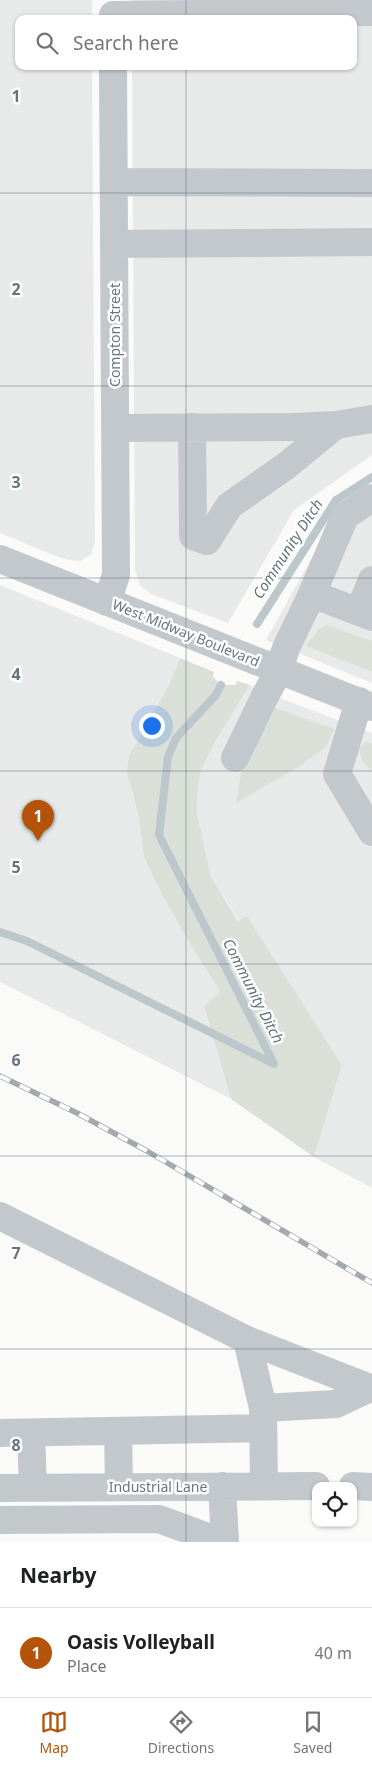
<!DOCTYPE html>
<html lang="en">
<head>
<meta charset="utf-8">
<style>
	body { margin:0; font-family:"Noto Sans",sans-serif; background:#f2f2f2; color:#202124 }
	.controls { position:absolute; right:15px; bottom:15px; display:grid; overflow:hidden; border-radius:10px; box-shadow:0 1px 4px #0004 }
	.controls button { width:45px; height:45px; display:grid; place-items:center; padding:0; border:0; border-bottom:1px solid #e0e0e0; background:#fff; color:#202124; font:25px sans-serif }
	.you { position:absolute; left:151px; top:725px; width:18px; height:18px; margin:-12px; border:4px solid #fff; border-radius:50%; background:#1a73e8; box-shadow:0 0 0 8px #1a73e833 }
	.badge { display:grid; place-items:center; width:32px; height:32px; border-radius:50%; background:#b45309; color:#fff; font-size:16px; font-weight:700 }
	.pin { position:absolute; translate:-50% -41px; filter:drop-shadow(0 1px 2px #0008) }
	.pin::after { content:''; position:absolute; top:26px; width:18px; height:15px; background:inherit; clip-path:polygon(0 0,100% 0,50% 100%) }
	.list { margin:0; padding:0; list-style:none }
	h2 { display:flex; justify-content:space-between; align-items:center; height:65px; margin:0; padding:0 20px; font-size:21px }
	h2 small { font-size:16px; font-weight:400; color:#757577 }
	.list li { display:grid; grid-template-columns:32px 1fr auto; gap:15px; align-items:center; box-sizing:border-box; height:90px; padding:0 20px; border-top:1px solid #e0e0e0 }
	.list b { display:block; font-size:19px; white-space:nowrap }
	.list p { margin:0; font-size:16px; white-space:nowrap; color:#757577 }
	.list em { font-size:16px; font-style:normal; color:#757577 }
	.icon { flex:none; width:28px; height:28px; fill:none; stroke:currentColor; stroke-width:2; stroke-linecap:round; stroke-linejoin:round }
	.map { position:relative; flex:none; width:372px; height:1542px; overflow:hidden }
	.search { position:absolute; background:#fff; box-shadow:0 1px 4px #0004; left:15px; right:15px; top:15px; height:55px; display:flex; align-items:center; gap:12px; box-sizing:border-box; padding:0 18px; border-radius:10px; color:#757577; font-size:19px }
	.sheet { height:155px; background:#fff }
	nav { display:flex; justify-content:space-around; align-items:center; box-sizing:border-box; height:70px; border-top:1px solid #e0e0e0; background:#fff; font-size:14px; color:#757577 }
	nav a { display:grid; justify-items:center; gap:2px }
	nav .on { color:#b45309 }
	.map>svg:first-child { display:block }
	.built { fill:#e8e9e9 }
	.green { fill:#dadfd7 }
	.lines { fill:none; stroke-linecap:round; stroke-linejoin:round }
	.stream { stroke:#bbc7cb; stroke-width:8 }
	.minor { stroke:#c3c8cc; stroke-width:28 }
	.rail-casing { stroke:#a2aab0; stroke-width:5.5 }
	.rail { stroke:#fff; stroke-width:4; stroke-dasharray:11; stroke-linecap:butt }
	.grid { fill:none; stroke:#657683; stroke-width:1; stroke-opacity:0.55 }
	.labels { text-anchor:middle; stroke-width:5; stroke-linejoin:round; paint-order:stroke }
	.street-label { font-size:14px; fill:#657683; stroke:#fff }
	.water-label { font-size:15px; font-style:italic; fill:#60757c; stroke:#fff }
	.grid-label { font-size:16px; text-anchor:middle; font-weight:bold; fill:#657683; stroke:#fff; stroke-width:5; stroke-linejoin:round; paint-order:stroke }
</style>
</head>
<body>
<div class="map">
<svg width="372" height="1542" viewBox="0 0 372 1542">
	<rect width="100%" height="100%" fill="#fafaf8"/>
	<path class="built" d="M0,0h92v19h-73v47h73l3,476 -4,12 -10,7 -13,-1 -15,-5 -53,-22z
		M132,0h240v455l-78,55 -66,113 -77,-29 -11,-9 -5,-15 -3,-504h221v-47h-221z
		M372,488v195l-106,-43 65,-117z
		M0,585l180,73 -11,27 -17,32 -21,73 8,29 5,38 12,26 26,47 38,62 -16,16 27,91 -231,-117z
		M250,685l30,13 92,35v455l-58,-31 28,-92 -95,-149 -8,5 -28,-44 -14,-64 1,-25 3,-18 15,-30z"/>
	<path class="green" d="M327,625l45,16v31l-66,-26 13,-17z
		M180,658l34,14 -1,5 8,8h15l1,-4 13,4 -34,55 -15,30 -3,18 -1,25 14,64 27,44 9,-5 95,149 -28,92 -83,-58 -27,-92 16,-15 -38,-62 -26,-47 -12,-26 -5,-38 -12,-47 2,-16 40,-71z
		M275,708l59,21 -8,18 -28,20 -62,36 5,-29z
		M366,742l6,2v27c-8,-7 -11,-11 -13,-22z"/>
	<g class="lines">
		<path class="stream" d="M257,624l79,-124 36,-23
			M0,932l27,9 247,123 -115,-229 9,-78 8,-19 39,-42 6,-11"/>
		<path class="minor" d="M113,15l259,-3
			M114,182l258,1
			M115,244l257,-2
			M192,427l1,109 14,5 22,-35 57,-40 50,-41
			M116,428l178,-1 42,-2 36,-6
			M0,559l372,148
			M312,594l60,23
			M107,602l9,-27 -3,-509
			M359,612l13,-32
			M359,701l-22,73 35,58
			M235,758l30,-62 14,-26 7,-22 26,-54 33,-78 27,-18
			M0,1216l247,124 123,48 -34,16 -73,4 1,78
			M247,1340l16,68
			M118,1431l1,56
			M0,1433l263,-5
			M31,1433l2,55
			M222,1486l3,56
			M353,1486l19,1
			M0,1488l316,-2
			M0,1520l159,-1 62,23"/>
		<g class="rail-casing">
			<path id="rail" d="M0,1076l77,37 70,38 225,132"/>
		</g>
		<use href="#rail" class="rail"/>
	</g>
	<path class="grid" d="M186,0v19M186,66v1476M0,193h372M0,386h372M0,578h372M0,771h372M0,964h372M0,1156h372M0,1349h372"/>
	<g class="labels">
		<g class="street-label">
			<text transform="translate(115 335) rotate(-90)" y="5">Compton Street</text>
			<text transform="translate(186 633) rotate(22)" y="5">West Midway Boulevard</text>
			<text x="158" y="1492">Industrial Lane</text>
		</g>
		<g class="water-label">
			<text transform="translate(288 549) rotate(-57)" y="5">Community Ditch</text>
			<text transform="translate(253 991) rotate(63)" y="5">Community Ditch</text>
		</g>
	</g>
	<g class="grid-label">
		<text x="16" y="102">1</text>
		<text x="16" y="295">2</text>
		<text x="16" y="488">3</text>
		<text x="16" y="680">4</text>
		<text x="16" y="873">5</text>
		<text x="16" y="1066">6</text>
		<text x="16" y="1259">7</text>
		<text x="16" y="1451">8</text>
	</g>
</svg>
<div class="controls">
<button><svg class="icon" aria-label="locate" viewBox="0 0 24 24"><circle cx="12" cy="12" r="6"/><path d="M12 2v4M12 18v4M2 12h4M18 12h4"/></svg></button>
</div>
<div class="you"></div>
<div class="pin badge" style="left:38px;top:841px">1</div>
<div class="search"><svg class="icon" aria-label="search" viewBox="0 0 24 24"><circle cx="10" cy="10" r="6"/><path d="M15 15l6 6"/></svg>Search here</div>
</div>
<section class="sheet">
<h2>Nearby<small></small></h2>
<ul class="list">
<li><span class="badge">1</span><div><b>Oasis Volleyball</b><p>Place</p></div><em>40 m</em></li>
</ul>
</section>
<nav>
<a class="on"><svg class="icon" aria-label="map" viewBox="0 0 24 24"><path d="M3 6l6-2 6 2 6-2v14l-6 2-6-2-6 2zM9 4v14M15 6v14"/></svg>Map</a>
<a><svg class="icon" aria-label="directions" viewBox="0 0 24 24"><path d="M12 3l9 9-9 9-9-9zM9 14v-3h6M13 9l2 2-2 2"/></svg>Directions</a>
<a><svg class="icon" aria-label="saved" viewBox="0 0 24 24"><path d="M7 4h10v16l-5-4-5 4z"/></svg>Saved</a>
</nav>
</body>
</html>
